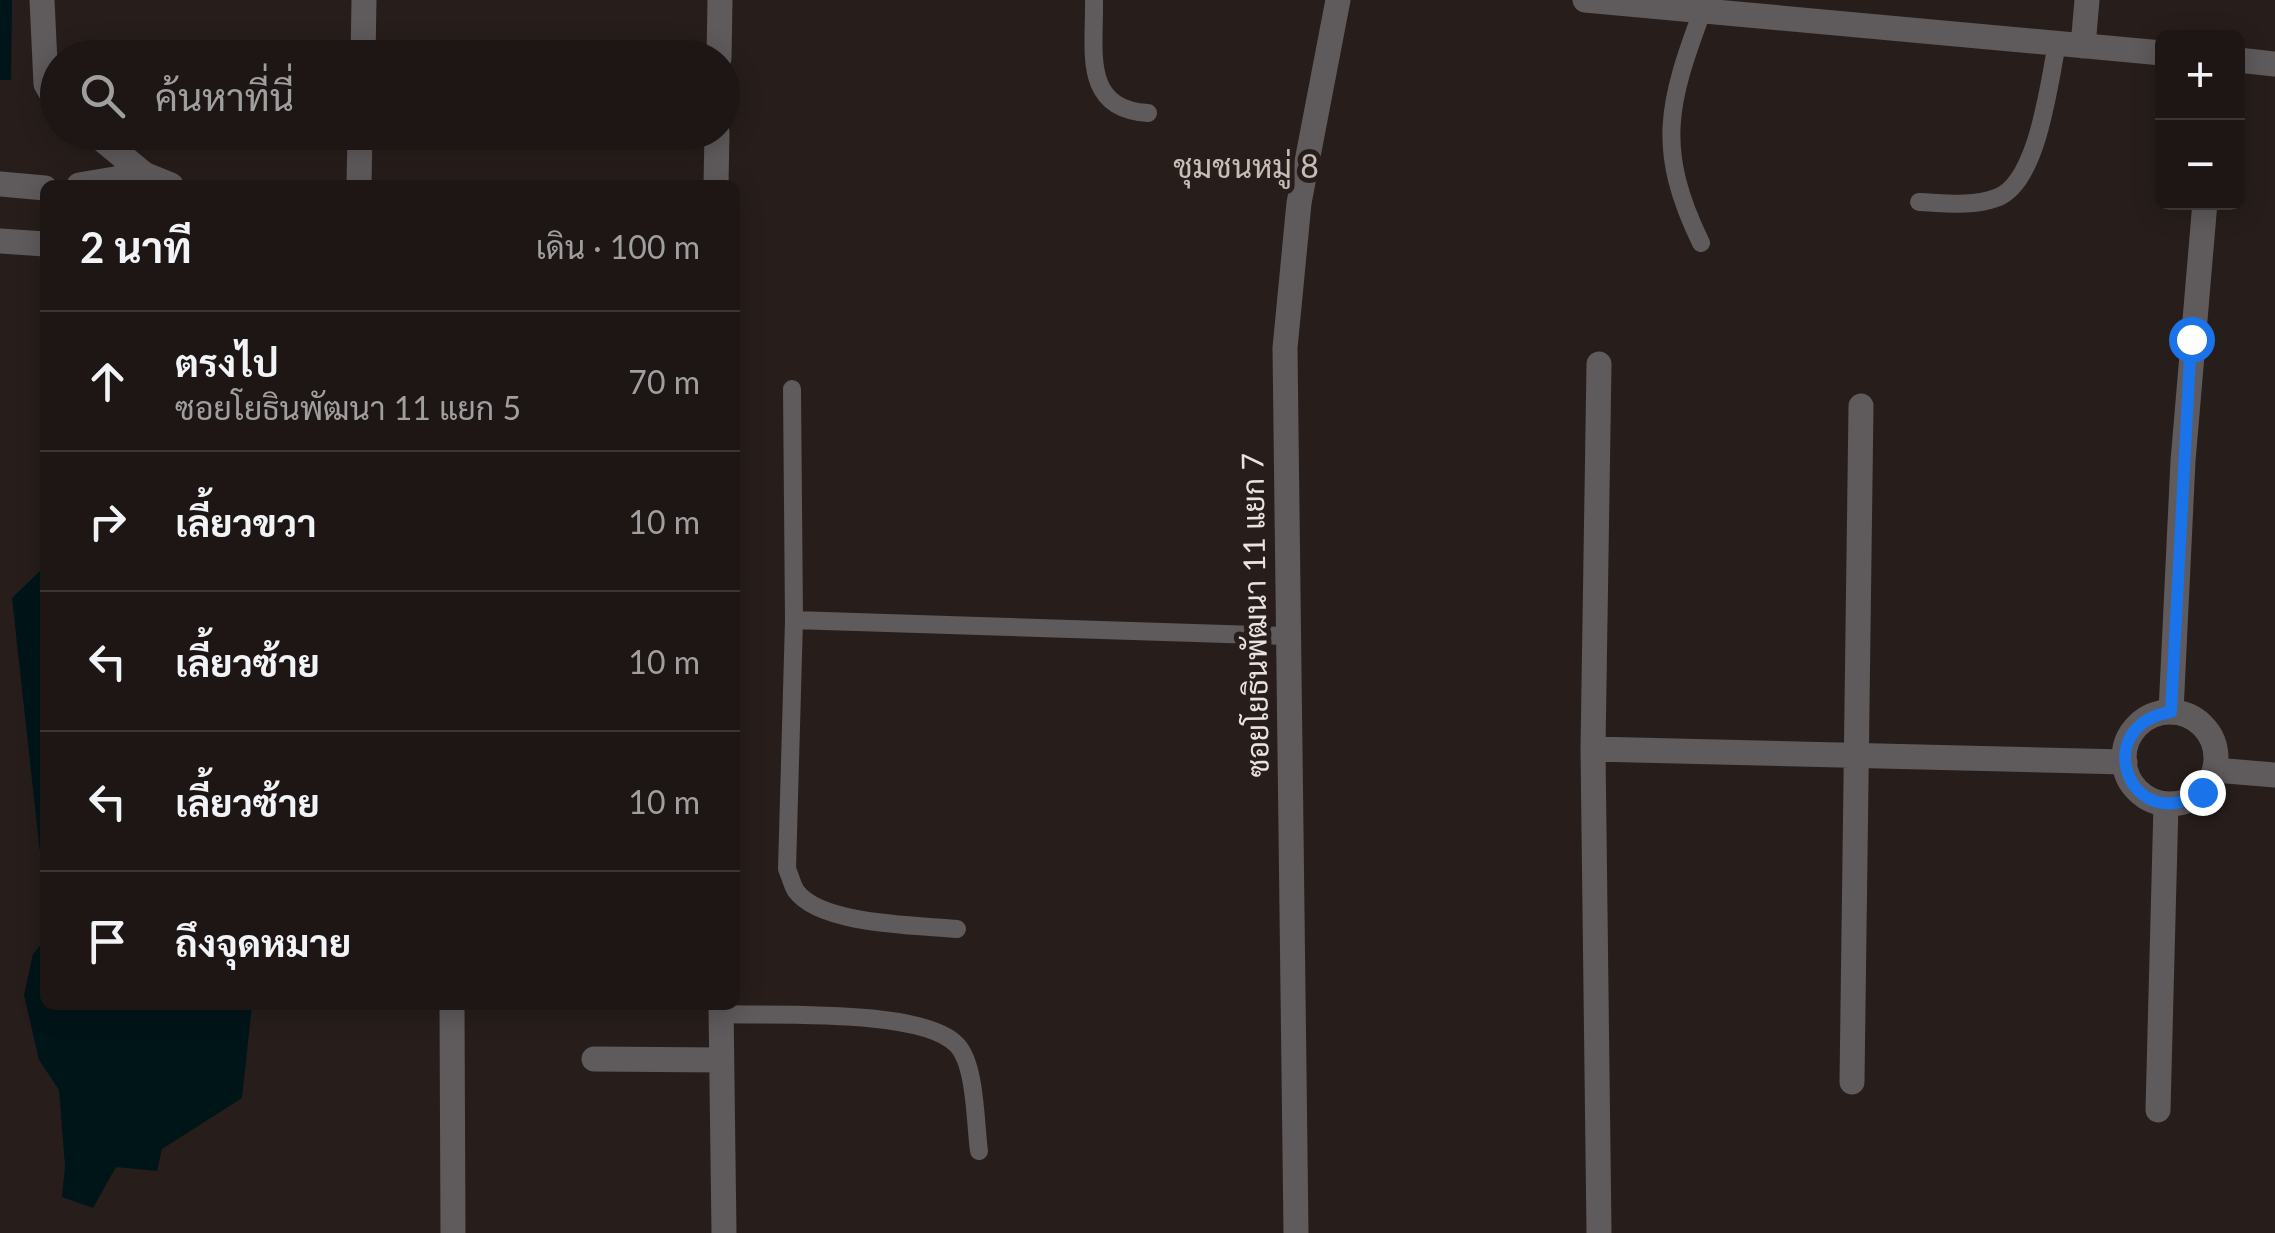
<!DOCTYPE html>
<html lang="th">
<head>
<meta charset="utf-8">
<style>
	body { margin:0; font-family:Lato,Sarabun,sans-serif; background:#251f1d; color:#f1f3f6 }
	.controls { position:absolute; right:30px; top:30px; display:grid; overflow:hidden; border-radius:15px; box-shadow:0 5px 25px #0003 }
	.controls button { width:90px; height:90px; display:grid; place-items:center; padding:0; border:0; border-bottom:2px solid #3b3534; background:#1d1614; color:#f1f3f6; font:50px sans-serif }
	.stop { position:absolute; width:30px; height:30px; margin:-22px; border:8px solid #1a73e8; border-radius:50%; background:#fff }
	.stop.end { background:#1a73e8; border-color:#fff; box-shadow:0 2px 10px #0008 }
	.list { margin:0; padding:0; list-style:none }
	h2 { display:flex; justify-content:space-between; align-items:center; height:130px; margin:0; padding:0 40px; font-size:42px }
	h2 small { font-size:32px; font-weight:400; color:#a09fa0 }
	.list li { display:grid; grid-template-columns:65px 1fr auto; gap:30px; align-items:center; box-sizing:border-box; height:140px; padding:0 40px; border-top:2px solid #3b3534 }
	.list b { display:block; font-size:38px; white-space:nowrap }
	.list p { margin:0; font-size:32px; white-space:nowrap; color:#a09fa0 }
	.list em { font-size:32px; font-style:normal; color:#a09fa0 }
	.icon { flex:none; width:55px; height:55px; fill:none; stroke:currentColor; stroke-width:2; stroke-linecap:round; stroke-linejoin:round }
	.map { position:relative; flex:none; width:2275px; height:1233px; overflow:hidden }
	.search { position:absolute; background:#1d1614; box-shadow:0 5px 25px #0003; left:40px; top:40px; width:700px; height:110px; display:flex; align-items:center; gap:25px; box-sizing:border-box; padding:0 35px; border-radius:55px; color:#a09fa0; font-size:38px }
	.panel { position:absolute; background:#1d1614; box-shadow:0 5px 25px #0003; left:40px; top:180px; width:700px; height:830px; border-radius:15px }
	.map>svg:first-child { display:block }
	.water { fill:#001518 }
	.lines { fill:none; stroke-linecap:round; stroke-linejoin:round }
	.lane { stroke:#5f5a5b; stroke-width:18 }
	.street { stroke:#5f5a5b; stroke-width:25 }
	.route { stroke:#1a73e8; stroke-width:12 }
	.labels { text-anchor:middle; stroke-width:10; stroke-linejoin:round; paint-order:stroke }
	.street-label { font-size:30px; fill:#e8e2e0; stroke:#271e1b }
	.neighbourhood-label { font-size:32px; fill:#c8bcb7; stroke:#271e1b }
</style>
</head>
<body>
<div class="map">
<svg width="2275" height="1233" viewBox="0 0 2275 1233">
	<rect width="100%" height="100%" fill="#271e1b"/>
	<path class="water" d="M0,0h12l-1,80h-11z
		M45,566v332l-33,-300z
		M45,940v65h207l-10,93 -80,51 -5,22 -41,-4 -23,41 -31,-11 3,-31 -6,-76 -20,-30 -15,-65 9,-41z"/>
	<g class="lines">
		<path class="lane" d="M1094,0c1,50 -13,109 54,113
			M1919,202c25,1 53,5 77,-4 42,-14 53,-116 61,-154
			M1701,243c-46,-95 -33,-140 2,-234
			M792,389l2,231
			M957,929c-41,-4 -136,-4 -161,-38 -4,-6 -6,-16 -9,-22l7,-249 495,16
			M721,1014c52,2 202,-6 236,31 19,20 18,78 22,106"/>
		<path class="street" d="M42,0l4,84 12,20
			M1585,0l577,53
			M2083,46l4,-46
			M363,58l1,-58
			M719,58l1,-58
			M2238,60l37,4
			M93,132l51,42 27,11
			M0,184l45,4
			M79,185l65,-11
			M359,185l1,-53
			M716,185l1,-53
			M0,241l45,3
			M2171,712l12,-251 22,-259
			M2124 758a46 46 0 1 1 92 0a46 46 0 1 1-92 0Z
			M1593,749l532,13
			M2215,770l60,5
			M452,1005l1,228
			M721,1005l3,228
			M594,1059l127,1
			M1852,1082l9,-676
			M2158,1110l8,-306
			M1296,1233l-11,-885 14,-145 39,-203
			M1599,1233l-6,-484 6,-385"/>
	</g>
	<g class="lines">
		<path class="route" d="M2191,339l-20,373c-84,14 -40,127 31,80"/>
	</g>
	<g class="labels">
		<g class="street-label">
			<text transform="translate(1256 615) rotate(-91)" y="10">ซอยโยธินพัฒนา 11 แยก 7</text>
		</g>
		<g class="neighbourhood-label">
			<text x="1246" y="178">ชุมชนหมู่ 8</text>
		</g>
	</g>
</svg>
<div class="controls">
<button>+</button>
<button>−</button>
</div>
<div class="stop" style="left:2191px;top:339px"></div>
<div class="stop end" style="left:2202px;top:792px"></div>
<div class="search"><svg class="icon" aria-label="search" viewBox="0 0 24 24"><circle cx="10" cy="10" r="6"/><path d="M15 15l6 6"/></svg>ค้นหาที่นี่</div>
<section class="panel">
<h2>2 นาที<small>เดิน · 100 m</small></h2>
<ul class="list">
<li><svg class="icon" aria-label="ahead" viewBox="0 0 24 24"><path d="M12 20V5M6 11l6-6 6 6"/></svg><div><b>ตรงไป</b><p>ซอยโยธินพัฒนา 11 แยก 5</p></div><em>70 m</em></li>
<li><svg class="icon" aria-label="right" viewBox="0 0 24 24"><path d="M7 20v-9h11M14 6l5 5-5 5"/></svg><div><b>เลี้ยวขวา</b></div><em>10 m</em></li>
<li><svg class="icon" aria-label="left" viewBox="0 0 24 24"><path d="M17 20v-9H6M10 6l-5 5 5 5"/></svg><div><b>เลี้ยวซ้าย</b></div><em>10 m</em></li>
<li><svg class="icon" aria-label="left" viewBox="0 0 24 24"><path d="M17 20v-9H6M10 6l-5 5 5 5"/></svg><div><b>เลี้ยวซ้าย</b></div><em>10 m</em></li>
<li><svg class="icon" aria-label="arrive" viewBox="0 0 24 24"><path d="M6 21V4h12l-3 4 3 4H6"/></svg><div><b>ถึงจุดหมาย</b></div></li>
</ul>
</section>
</div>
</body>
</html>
